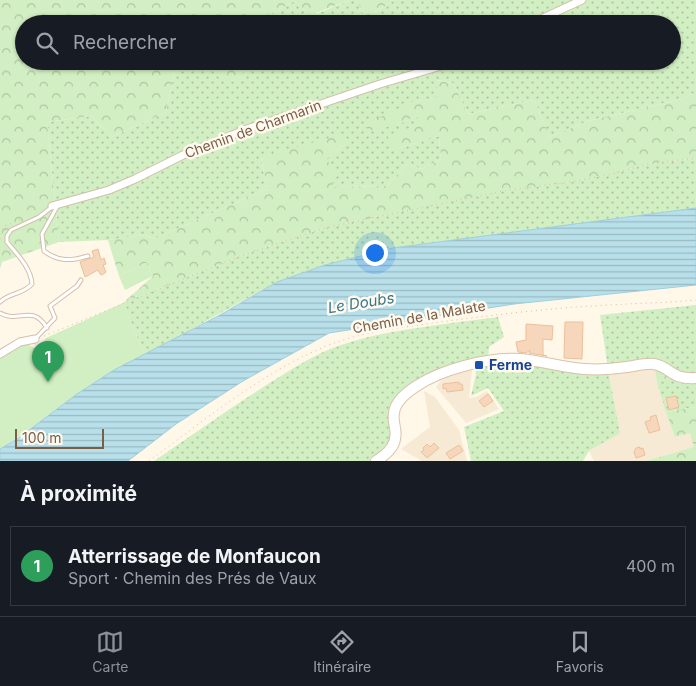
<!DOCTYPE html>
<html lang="fr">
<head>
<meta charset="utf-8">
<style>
	body { margin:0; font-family:Inter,sans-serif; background:#20242c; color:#f1f3f6 }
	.scale { position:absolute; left:15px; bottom:12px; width:89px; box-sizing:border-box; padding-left:5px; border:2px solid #7c5e47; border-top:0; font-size:14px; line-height:18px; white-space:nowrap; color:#7c5e47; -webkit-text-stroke:4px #fffaef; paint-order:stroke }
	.you { position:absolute; left:374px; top:252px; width:18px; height:18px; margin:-12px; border:4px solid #fff; border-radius:50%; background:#1a73e8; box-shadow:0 0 0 8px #1a73e833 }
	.badge { display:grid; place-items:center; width:32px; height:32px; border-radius:50%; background:#8c9099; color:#fff; font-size:16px; font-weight:700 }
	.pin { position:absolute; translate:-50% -41px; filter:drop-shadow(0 1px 2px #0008) }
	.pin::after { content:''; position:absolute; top:26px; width:18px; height:15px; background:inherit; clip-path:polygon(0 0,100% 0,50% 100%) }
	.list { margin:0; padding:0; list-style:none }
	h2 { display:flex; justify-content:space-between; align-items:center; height:65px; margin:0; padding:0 20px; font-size:21px }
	h2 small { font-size:16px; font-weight:400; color:#9ea1a6 }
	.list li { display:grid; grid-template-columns:32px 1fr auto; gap:15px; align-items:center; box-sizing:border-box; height:80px; margin:0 10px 10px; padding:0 10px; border:1px solid #363941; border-radius:0px }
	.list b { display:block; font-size:19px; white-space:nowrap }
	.list p { margin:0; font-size:16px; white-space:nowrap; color:#9ea1a6 }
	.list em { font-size:16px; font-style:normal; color:#9ea1a6 }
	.icon { flex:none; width:28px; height:28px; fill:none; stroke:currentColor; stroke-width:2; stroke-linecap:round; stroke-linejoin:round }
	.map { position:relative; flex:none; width:696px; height:461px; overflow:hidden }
	.search { position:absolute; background:#171b24; box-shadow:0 1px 4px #0004; left:15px; right:15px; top:15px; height:55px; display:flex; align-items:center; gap:12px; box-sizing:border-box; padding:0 18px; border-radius:28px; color:#9ea1a6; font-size:19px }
	.sheet { height:155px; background:#171b24 }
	nav { display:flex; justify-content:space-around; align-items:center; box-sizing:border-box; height:70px; border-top:1px solid #363941; background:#171b24; font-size:14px; color:#9ea1a6 }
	nav a { display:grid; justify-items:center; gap:2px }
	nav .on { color:#8c9099 }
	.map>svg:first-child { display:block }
	.residential { fill:#f7ead4 }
	.green { fill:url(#green-dots) }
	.forest { fill:url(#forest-crowns) }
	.pitch { fill:#d1efc3 }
	.water { fill:url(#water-rules); stroke:#9dcfde }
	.building { fill:#f7d7bb; stroke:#ecbf9a }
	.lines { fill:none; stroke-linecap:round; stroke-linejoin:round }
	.lane-casing { stroke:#d3bfab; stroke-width:5 }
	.street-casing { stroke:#d3bfab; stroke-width:9 }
	.secondary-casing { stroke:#d9c2aa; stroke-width:12 }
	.path { stroke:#ddbb9d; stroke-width:1; stroke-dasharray:1 4; stroke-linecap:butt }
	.lane { stroke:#fff; stroke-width:3 }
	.street { stroke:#fff; stroke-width:7 }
	.secondary { stroke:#fff; stroke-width:10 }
	.transit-dot { fill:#1a4fb4; stroke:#fffaef; stroke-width:2 }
	.labels { text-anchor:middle; stroke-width:5; stroke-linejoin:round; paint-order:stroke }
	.street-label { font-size:14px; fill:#7c5e47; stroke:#fffaef }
	.transit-label { font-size:14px; font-weight:bold; fill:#164399; stroke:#fffaef; text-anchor:start }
	.water-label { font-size:15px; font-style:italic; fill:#3b778a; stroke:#fffaef }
</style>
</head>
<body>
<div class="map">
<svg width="696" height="461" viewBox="0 0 696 461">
	<defs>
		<pattern id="green-dots" width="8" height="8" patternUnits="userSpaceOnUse" patternTransform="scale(1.25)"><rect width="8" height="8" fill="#d1efc3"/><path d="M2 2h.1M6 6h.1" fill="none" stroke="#afc5a0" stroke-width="1.8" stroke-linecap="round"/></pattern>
		<pattern id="forest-crowns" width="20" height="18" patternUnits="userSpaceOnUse" patternTransform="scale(1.25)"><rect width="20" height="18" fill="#d1efc3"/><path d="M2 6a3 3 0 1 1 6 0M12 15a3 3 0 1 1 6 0" fill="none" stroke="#afc5a0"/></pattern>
		<pattern id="water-rules" width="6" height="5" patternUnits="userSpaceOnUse" patternTransform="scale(1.25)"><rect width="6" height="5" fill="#b8e0eb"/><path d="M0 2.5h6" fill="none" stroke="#9bb9c0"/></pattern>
	</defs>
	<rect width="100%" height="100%" fill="#fff7e7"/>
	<path class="residential" d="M654,364l3,19 18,54 15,-4 5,14 -49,14h-52l-5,-10 30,-18 -11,-64z
		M472,370l-3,28 7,-1 11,-6 12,18 -33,14 -30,-36 7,-9z
		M424,391l11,6 24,33 8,31h-45l-21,-12 29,-22z"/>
	<path class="green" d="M350,0h7l8,18 30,-18h301v92l-14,7 -94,22 -38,16 -16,-37 -66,14 -15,-31 -16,-3 2,17 -29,6 -13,22 19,-9 6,8 -32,11 7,14 42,-13 2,23 -19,10 -15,-5 -20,22 -56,1 -5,-28 19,-15 -84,14 6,31 -113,50 -9,-4 -37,5 -49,2 -12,-120 44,-6 21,21 54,-25 8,-38 10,-13h52l-19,11 27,-3 15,-8h413v-37h-353l-3,-10z
		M295,1l11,10 -10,13h-45z
		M696,158v50l-303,40 -68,17 -48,17 -132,73 -22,-52 117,-47 88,-29 180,-37 62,-8 42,-8 36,-10z
		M696,305v102l-30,5 -9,-29 17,-7c-22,-15 -41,-10 -66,-6l12,63 -31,18 -6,10h-112l-7,-34 40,-16 -16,-23 -17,8 5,-22 -2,-11c-19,7 -73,22 -82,40 -7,14 5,33 -6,45 -3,5 -11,7 -16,10l1,3h-217c37,-25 73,-51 111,-75 24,-15 49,-32 76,-41 47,-16 108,-21 157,-28l6,20 -15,10 -1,15 16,-2 104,9 -8,-54z"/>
	<path class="forest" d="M0,0h350l-34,13 3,11h-23l10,-13 -11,-10 -44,23h-227v37h160l-10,13 -8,38 -54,25 -21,-21 -44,6 12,120 -57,20 -2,7z
		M357,0h38l-30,18z
		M236,61h23l-14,8 -6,11 -12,3 -10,-11z
		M436,80l17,3 15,31 66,-14 16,37 38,-16 94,-22 14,-7v66l-48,6 -36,10 -42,8 -62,8 -180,37 -88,29 -117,47 30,-27 -7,-13 -27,13 -11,-36 37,-5 9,4 113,-50 -6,-32 79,-22 5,9 -19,15 9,12 -3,16 55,-1 20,-22 15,5 19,-10 -2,-23 -42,13 -11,-5 3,-9 32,-11 -5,-8 -19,9 -30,6v-8l43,-20 28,-6z
		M663,354v14l12,8 -18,7 -3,-19 -13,1 1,-6z
		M696,407v54h-50l48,-14 -4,-14 -15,4 -9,-25z"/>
	<path class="pitch" d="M146,263l7,13 -28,14 -6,-14z
		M123,303l22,52c-23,11 -45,24 -66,38 -27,18 -51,39 -79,56v-95l26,-11 10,6 5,-2 5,-9z"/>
	<path class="water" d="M696,208v77l-182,19 -185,29 -86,48 -67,43 -48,37h-128v-12l17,-10 60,-45 37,-24 106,-55 57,-33 48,-17 68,-17z"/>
	<path class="building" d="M98,249l3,11 3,-2 2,6 -3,1 3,7 -4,3 -2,-1 -2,-4 -13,7 -5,-15 14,-5 -2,-6z
		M565,322h18l-1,37 -18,-1z
		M526,324l27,2 -1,14 -9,-1v16l4,1 -18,-3 1,-3 -4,3 -8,-1 -2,-10 10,-2z
		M459,382v2h3l1,6 -16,2 -1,-4 -3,1v-5z
		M488,394l5,7 -9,6 -5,-6z
		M676,396l3,11 -10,3 -3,-12z
		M656,415l4,15 -11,3 -4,-11 6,-2 -1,-3z
		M434,443l5,5 -12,10 -6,-6 3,-2 -1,-2 4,-4 3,3z
		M459,445l4,6 -13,8 -4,-6z
		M640,447v2l3,-1 2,7 -9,3 -2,-6 2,-4z"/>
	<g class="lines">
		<g class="lane-casing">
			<path id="lane" d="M58,205l-16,29 2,17c14,11 28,10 44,5
				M0,302c9,-9 24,-8 32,-18 -1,-16 -15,-30 -25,-42v-6l4,-6 28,-13 14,-11
				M0,313c19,11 32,-10 47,15
				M36,338l19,-20 -5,-12 27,-20 4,-6"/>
		</g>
		<g class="street-casing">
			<path id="street" d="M530,24l52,-24
				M52,206l57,-16 26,-11 48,-24 64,-26 133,-45 78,-23
				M0,354l20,-12 15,-3"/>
		</g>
		<g class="secondary-casing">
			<path id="secondary" d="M376,461c13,-8 22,-17 19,-33 -1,-5 -2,-11 -1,-15 1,-11 12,-20 21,-26 26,-18 74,-30 106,-28 22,2 43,9 64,10 14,1 28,0 42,-2 8,-1 18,-4 27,-3 17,3 17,16 42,14"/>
		</g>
		<path class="path" d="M0,239l4,-13 19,-7
			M44,336l196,-80 88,-29 180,-37 62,-8 42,-8 36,-10 48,-6
			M149,461c57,-42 121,-95 188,-119 31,-11 64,-14 96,-19 59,-8 117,-15 176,-18 29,-2 58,-2 87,-5"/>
		<use href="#lane" class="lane"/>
		<use href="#street" class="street"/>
		<use href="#secondary" class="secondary"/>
	</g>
	<rect class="transit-dot" x="474" y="360" width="10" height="10" rx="2.5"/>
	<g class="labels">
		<g class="street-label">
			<text transform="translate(253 129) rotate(-20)" y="5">Chemin de Charmarin</text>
			<text transform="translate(419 317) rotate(-10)" y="5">Chemin de la Malate</text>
		</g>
		<g class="transit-label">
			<text x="489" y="370">Ferme</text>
		</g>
		<g class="water-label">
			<text transform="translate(361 303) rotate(-9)" y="5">Le Doubs</text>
		</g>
	</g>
</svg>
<div class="scale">100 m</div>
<div class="you"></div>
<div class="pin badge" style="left:48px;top:382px;background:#2e9e5b">1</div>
<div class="search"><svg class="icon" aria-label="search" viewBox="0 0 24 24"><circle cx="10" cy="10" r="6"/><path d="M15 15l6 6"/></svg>Rechercher</div>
</div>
<section class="sheet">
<h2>À proximité<small></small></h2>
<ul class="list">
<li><span class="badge" style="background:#2e9e5b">1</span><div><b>Atterrissage de Monfaucon</b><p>Sport · Chemin des Prés de Vaux</p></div><em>400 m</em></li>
</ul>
</section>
<nav>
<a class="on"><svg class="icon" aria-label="map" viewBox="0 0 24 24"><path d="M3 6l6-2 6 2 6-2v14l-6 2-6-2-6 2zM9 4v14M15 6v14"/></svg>Carte</a>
<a><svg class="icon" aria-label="directions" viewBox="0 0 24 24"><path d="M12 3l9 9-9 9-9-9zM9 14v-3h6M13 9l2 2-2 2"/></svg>Itinéraire</a>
<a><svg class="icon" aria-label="saved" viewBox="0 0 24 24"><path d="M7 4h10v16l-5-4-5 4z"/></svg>Favoris</a>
</nav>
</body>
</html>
